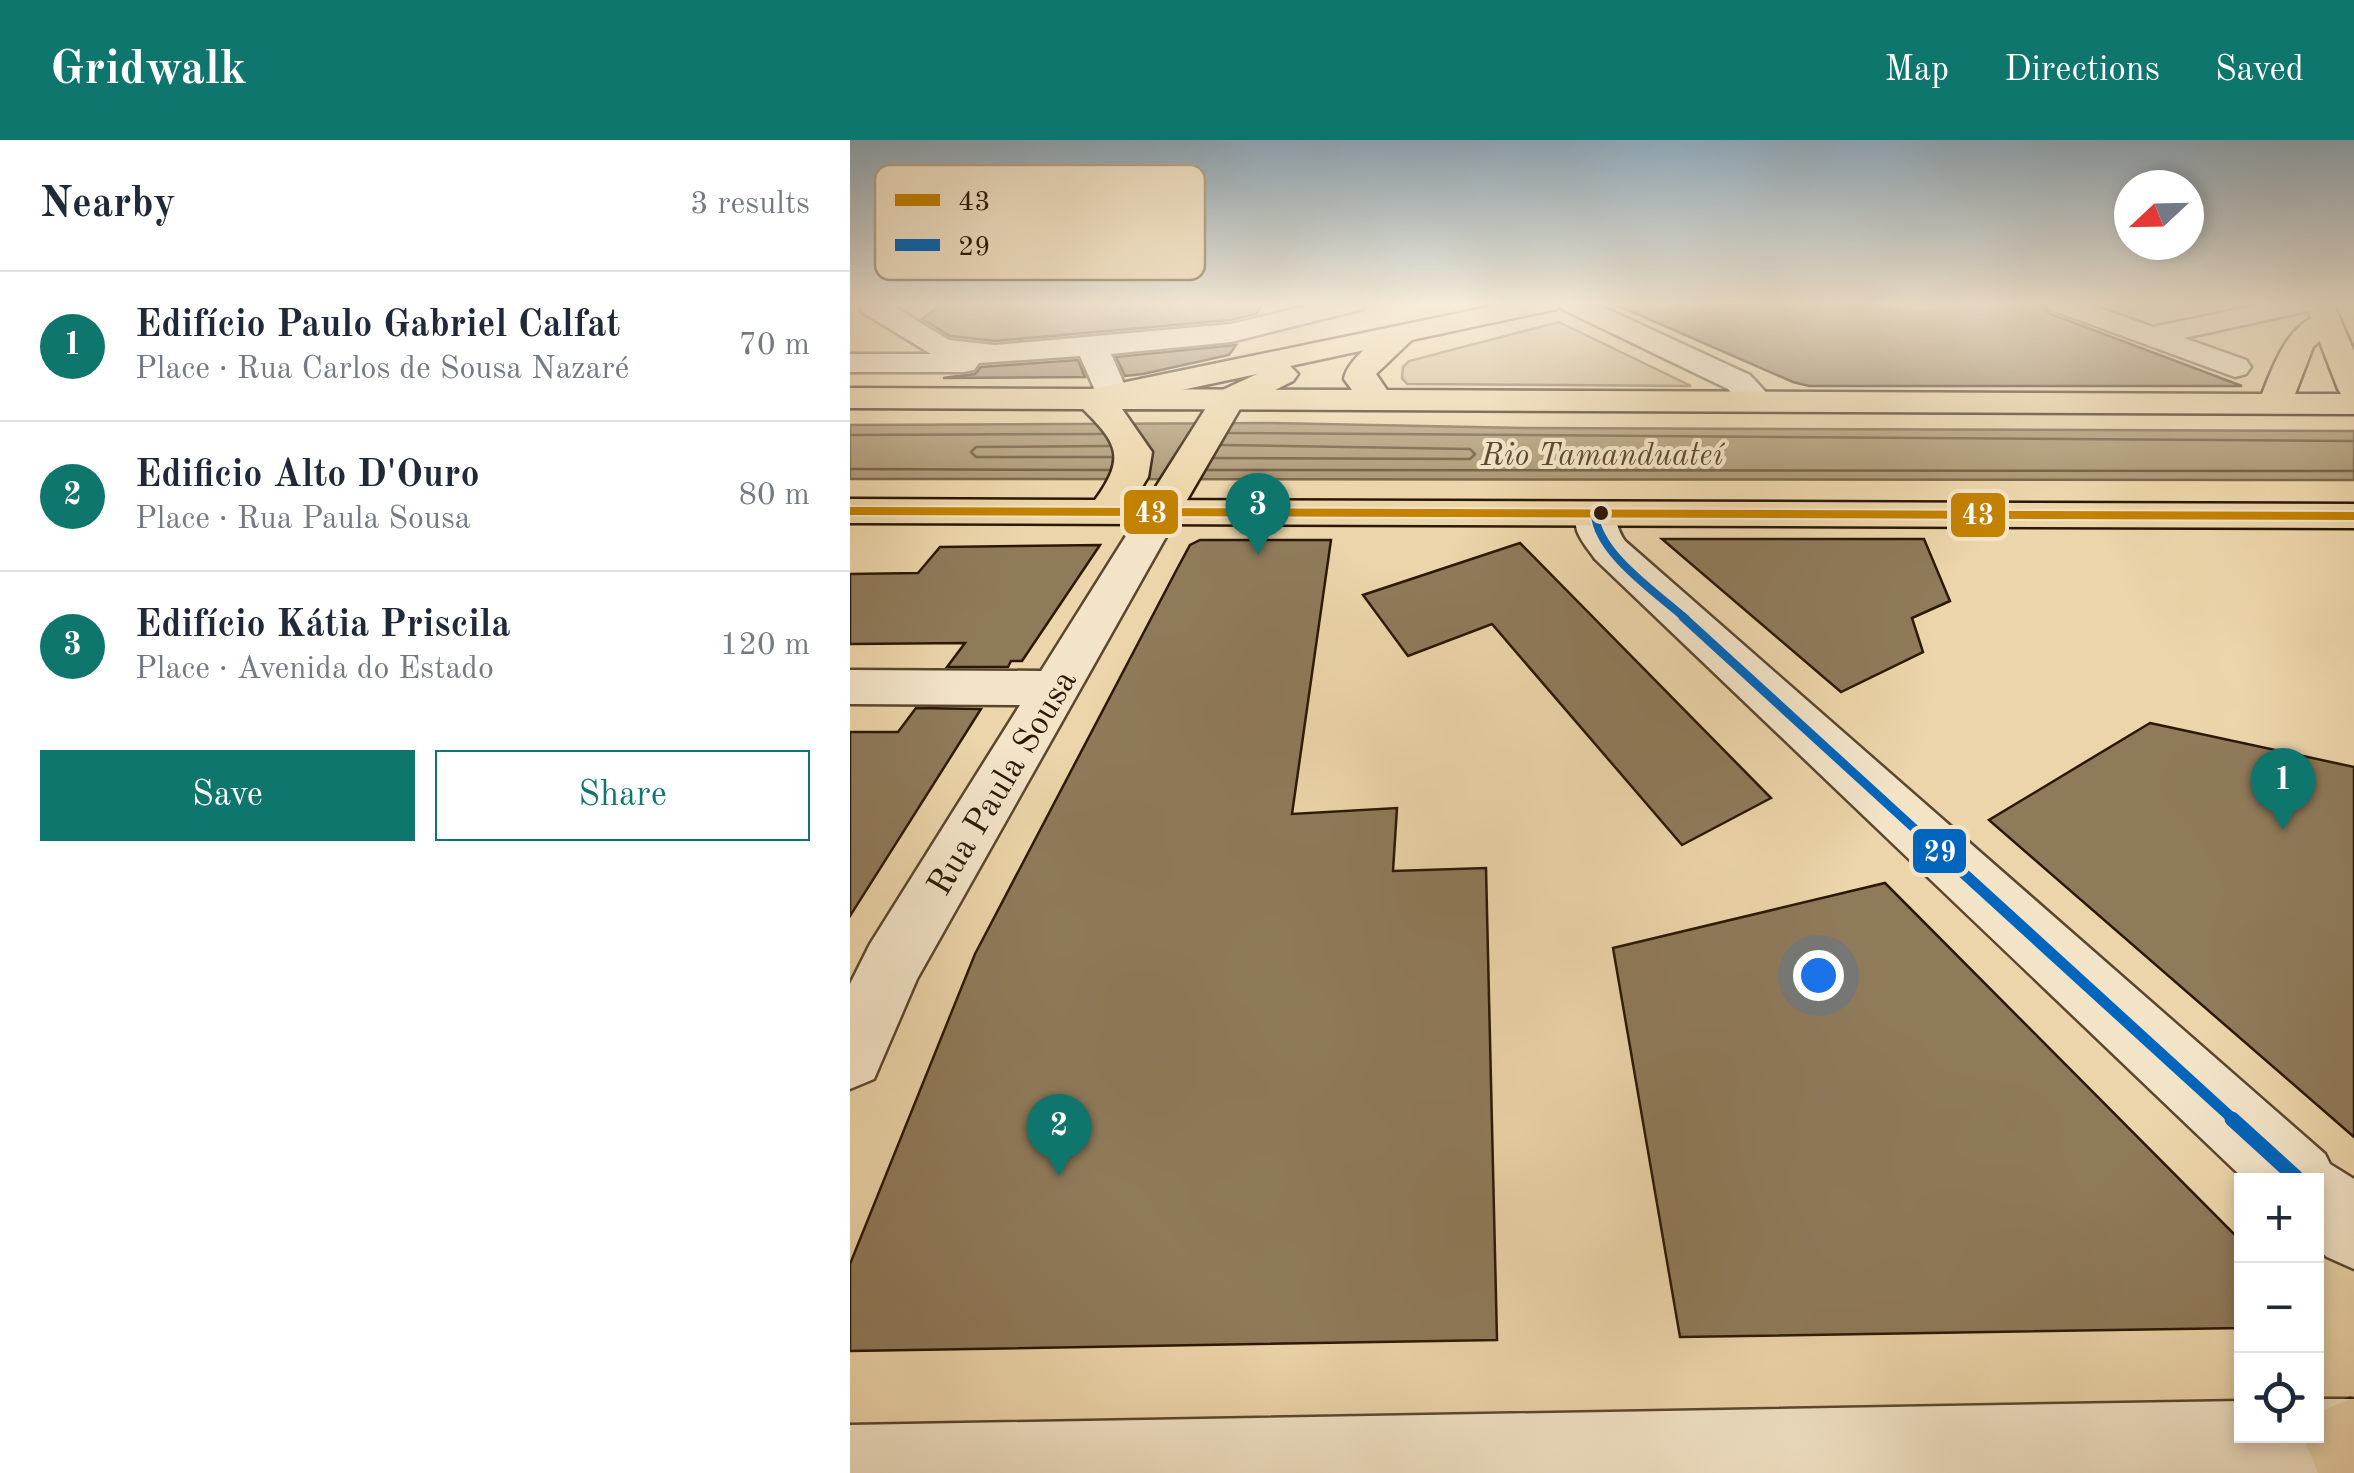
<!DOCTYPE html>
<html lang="en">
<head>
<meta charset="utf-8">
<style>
	body { margin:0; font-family:"Old Standard TT",serif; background:#f2f2f3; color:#1f2937 }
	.controls { position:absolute; right:30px; bottom:30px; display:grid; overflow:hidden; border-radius:0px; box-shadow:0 5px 15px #0003 }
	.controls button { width:90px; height:90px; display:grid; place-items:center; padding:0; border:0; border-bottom:2px solid #e0e1e3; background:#fff; color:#1f2937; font:50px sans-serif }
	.compass { position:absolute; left:1264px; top:30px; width:90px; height:90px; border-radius:50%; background:#fff; box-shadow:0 5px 15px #0003; rotate:248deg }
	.you { position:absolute; left:968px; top:835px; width:35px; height:35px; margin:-25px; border:8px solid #fff; border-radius:50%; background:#1a73e8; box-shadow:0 0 0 15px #1a73e833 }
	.badge { display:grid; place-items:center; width:65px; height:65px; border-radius:50%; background:#0f766e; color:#fff; font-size:32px; font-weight:700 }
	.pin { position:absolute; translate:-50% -82px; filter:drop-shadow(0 2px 5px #0008) }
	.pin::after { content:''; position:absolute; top:52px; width:35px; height:30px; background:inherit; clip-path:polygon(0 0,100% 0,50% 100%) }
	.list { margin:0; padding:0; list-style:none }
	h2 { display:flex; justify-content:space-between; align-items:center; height:130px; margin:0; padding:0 40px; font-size:42px }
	h2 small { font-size:32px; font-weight:400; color:#747a83 }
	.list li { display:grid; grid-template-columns:65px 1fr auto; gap:30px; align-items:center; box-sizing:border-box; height:150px; padding:0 40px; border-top:2px solid #e0e1e3 }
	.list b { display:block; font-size:38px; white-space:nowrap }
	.list p { margin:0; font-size:32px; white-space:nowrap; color:#747a83 }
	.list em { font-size:32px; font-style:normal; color:#747a83 }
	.actions { display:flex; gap:20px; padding:30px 40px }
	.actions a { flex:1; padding:22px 0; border:2px solid #0f766e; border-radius:0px; text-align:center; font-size:35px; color:#0f766e }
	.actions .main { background:#0f766e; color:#fff }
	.icon { flex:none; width:55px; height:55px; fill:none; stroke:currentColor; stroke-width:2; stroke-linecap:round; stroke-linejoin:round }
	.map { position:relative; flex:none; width:1504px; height:1333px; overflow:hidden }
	header { display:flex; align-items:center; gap:60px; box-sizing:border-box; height:140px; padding:0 50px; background:#0f766e; color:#fff }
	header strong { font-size:48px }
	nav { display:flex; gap:55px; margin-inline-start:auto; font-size:35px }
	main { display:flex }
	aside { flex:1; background:#fff }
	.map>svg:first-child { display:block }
	.green { fill:#cbb58e; stroke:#7b6649; stroke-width:2.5 }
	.water { fill:#aa9572; stroke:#776346; stroke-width:2.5 }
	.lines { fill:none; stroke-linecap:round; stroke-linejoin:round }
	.shore { stroke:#6a563b; stroke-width:2.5 }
	.building { fill:#8f7a5a; stroke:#2b1804; stroke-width:2.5 }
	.minor-casing { stroke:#5b472e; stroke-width:5 }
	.major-casing { stroke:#2b1804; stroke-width:5 }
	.highway-casing { stroke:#2b1804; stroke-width:5 }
	.minor { fill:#f3e4c8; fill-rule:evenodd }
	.major { fill:#ecd5aa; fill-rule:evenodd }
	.highway { fill:#ecd5aa; fill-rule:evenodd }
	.bus-1-casing { stroke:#f3e4c8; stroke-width:12 }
	.bus-2-far3-casing { stroke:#f3e4c8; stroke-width:12 }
	.bus-2-far2-casing { stroke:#f3e4c8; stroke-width:16 }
	.bus-2-far1-casing { stroke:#f3e4c8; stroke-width:19 }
	.bus-2-casing { stroke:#f3e4c8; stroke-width:22 }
	.bus-1 { stroke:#c48201; stroke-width:8 }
	.bus-2-far3 { stroke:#0065bd; stroke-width:8 }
	.bus-2-far2 { stroke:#0065bd; stroke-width:9 }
	.bus-2-far1 { stroke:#0065bd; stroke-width:11 }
	.bus-2 { stroke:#0065bd; stroke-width:15 }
	.bus-dot { fill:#2b1804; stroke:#f3e4c8; stroke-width:4 }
	.labels { text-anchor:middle; stroke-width:8; stroke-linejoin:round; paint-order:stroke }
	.far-water-label { font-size:32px; font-style:italic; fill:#5e4a30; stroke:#f3e4c8 }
	.street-label { font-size:35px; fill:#2b1804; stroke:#f3e4c8 }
	.key { fill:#f3e4c8; stroke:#b7a78d; stroke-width:2.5 }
	.key-label { font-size:28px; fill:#2b1804 }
	.line-badge { stroke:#f3e4c8; stroke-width:4 }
	.badge-label { font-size:28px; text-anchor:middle; font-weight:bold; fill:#fff }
</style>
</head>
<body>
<header>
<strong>Gridwalk</strong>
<nav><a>Map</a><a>Directions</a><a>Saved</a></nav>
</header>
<main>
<aside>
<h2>Nearby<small>3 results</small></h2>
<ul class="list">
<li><span class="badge">1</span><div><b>Edifício Paulo Gabriel Calfat</b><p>Place · Rua Carlos de Sousa Nazaré</p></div><em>70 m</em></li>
<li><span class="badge">2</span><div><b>Edificio Alto D'Ouro</b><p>Place · Rua Paula Sousa</p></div><em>80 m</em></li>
<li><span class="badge">3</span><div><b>Edifício Kátia Priscila</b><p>Place · Avenida do Estado</p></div><em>120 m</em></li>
</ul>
<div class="actions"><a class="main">Save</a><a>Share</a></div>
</aside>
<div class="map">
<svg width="1504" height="1333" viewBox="0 0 1504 1333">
	<rect width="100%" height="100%" fill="#ecd5aa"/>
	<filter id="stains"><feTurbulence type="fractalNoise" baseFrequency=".002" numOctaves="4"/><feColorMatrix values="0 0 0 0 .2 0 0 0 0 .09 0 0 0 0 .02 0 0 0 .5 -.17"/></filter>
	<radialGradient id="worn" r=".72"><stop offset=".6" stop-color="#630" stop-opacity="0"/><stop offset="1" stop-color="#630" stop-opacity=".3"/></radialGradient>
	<path class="green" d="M709,182l132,64 -284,-2 -5,-6 1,-11 6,-6z"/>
	<path class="water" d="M421,283l259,5 824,3v49l-1504,-1v-54z"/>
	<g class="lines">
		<path class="shore" d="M379,293l1125,8
			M0,295l252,-1
			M259,306l-133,1 -5,5 5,5h135
			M364,318l256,1 5,-5 -5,-5 -248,-4
			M0,329l259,1
			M357,330l1147,1"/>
	</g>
	<path class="building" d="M94,163h320l-8,11 -26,6 -235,21 -45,-5 -28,-17z
		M762,163h429l7,10 194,73h-433l-16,-4z
		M386,205l-7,10 -86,19 -18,2 -9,-19z
		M228,220l7,17 -142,1 32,-4 6,-7z
		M812,399h262l26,62 -38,17 11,34 -82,40z
		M350,400h131l-39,274 105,-6 -4,63 93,-3 11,472 -647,11v-87l125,-310 202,-385 13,-24z
		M670,403l251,255 -89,47 -190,-221 -84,32 -45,-61z
		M250,405l-78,116h-11l-3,6h-61l18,-24 -115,1v-70l68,-1 22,-26z
		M66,568l65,1 -131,207v-184h48z
		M1300,583l204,44v370l-365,-317z
		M1035,743l357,359v86l-562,9 -67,-389z"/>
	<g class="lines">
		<g class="minor-casing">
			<path id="minor" d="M10,163h28l61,37 46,5 236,-21 88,-21h48l-4,6 -132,33 -120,12 18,41 -5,7h-24l-20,-46 -101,7 -5,7 -11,2h-113v-18h81l-69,-42z
				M708,163h36l156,72 25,27 -5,7h-24l-18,-20 -166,-80z
				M1195,163h40l68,24 116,-24h52l-4,6 -133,29 62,22 5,7 -5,7 -11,3 -186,-68z
				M310,360l14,4 6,8 -263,467 -43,100 -24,10v-105l20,-40 150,-239 -170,-1v-34l191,1 105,-167z
				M745,362l14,4c8,11 7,23 16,35l700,613 5,10 24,15v90l-27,-12 -11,-9v-68h-71l-650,-621c-12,-17 -28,-33 -14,-53z
				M1466,1259h38v74h-1504v-48l1392,-24v35h74z"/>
		</g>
		<g class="major-casing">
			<path id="major" d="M658,163h53l-4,6 -10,2 -257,55 8,8 -5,7 -52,26 -61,105 -6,8 -14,4 -14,-4 -6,-8 71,-112 5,-7 41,-19 -165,35 -12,-3 -5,-7 5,-7 12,-3z
				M1455,163h28l21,48v48l-12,-3 -4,-7z
				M1500,1259l4,1v73h-36l-12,-30 3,-7h7l3,-24z"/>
		</g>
		<g class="highway-casing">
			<path id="highway" d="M1475,173l10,3 5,6 -27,25 -18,47h59v20l-1232,-5 30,43 -4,25 -14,23 1220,4v24l-1504,-5v-24l245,1c31,-43 23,-56 -12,-91l-233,-1v-20l502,2 -8,-11c3,-21 48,-57 70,-51l4,6 -42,40 11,16 875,4c13,-32 26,-72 63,-81z"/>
		</g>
		<use href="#minor" class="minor"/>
		<use href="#major" class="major"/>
		<use href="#highway" class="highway"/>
		<g class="bus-1-casing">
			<path id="bus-1" d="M0,371l1504,5"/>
		</g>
		<g class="bus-2-far3-casing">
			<path id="bus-2-far3" d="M745,374c2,39 62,79 91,105"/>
		</g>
		<g class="bus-2-far2-casing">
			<path id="bus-2-far2" d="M833,477l245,224"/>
		</g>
		<g class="bus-2-far1-casing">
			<path id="bus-2-far1" d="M1076,699l309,282"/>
		</g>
		<g class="bus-2-casing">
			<path id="bus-2" d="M1382,979l67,61"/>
		</g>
		<use href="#bus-1" class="bus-1"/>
		<use href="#bus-2-far3" class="bus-2-far3"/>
		<use href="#bus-2-far2" class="bus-2-far2"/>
		<use href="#bus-2-far1" class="bus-2-far1"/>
		<use href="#bus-2" class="bus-2"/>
	</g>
	<linearGradient id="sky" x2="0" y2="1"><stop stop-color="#8fa8b9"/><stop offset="0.47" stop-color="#f6ecd9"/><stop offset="1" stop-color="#f6ecd9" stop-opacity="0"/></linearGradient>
	<rect width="1504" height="349" fill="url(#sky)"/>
	<circle class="bus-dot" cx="751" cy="373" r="9"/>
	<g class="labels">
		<g class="far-water-label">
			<text x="752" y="325">Rio Tamanduateí</text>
		</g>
		<g class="street-label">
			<text transform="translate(151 642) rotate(-59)" y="12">Rua Paula Sousa</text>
		</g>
	</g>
	<rect x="25" y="25" width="330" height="115" rx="15" class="key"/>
	<rect x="45" y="54" width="45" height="12" fill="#c48201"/>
	<rect x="45" y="99" width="45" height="12" fill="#0065bd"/>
	<g class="key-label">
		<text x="108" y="70">43</text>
		<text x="108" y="115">29</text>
	</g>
	<g class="line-badge">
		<rect x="272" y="348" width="58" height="48" rx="10" fill="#c48201"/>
		<rect x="1099" y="351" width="58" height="48" rx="10" fill="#c48201"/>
		<rect x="1061" y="687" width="57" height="48" rx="10" fill="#0065bd"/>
	</g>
	<g class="badge-label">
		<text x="301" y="382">43</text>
		<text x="1128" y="384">43</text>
		<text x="1090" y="721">29</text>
	</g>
	<rect width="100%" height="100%" filter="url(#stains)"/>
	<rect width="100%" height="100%" fill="url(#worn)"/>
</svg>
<div class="controls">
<button>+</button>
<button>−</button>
<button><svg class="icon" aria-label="locate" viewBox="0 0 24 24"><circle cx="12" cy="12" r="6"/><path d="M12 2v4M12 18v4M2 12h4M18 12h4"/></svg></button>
</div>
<svg class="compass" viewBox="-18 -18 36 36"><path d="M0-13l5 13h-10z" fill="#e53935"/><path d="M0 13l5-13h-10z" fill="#747a83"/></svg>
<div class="you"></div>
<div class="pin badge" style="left:1433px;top:690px">1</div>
<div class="pin badge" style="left:209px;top:1036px">2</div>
<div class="pin badge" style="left:408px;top:415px">3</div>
</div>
</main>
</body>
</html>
